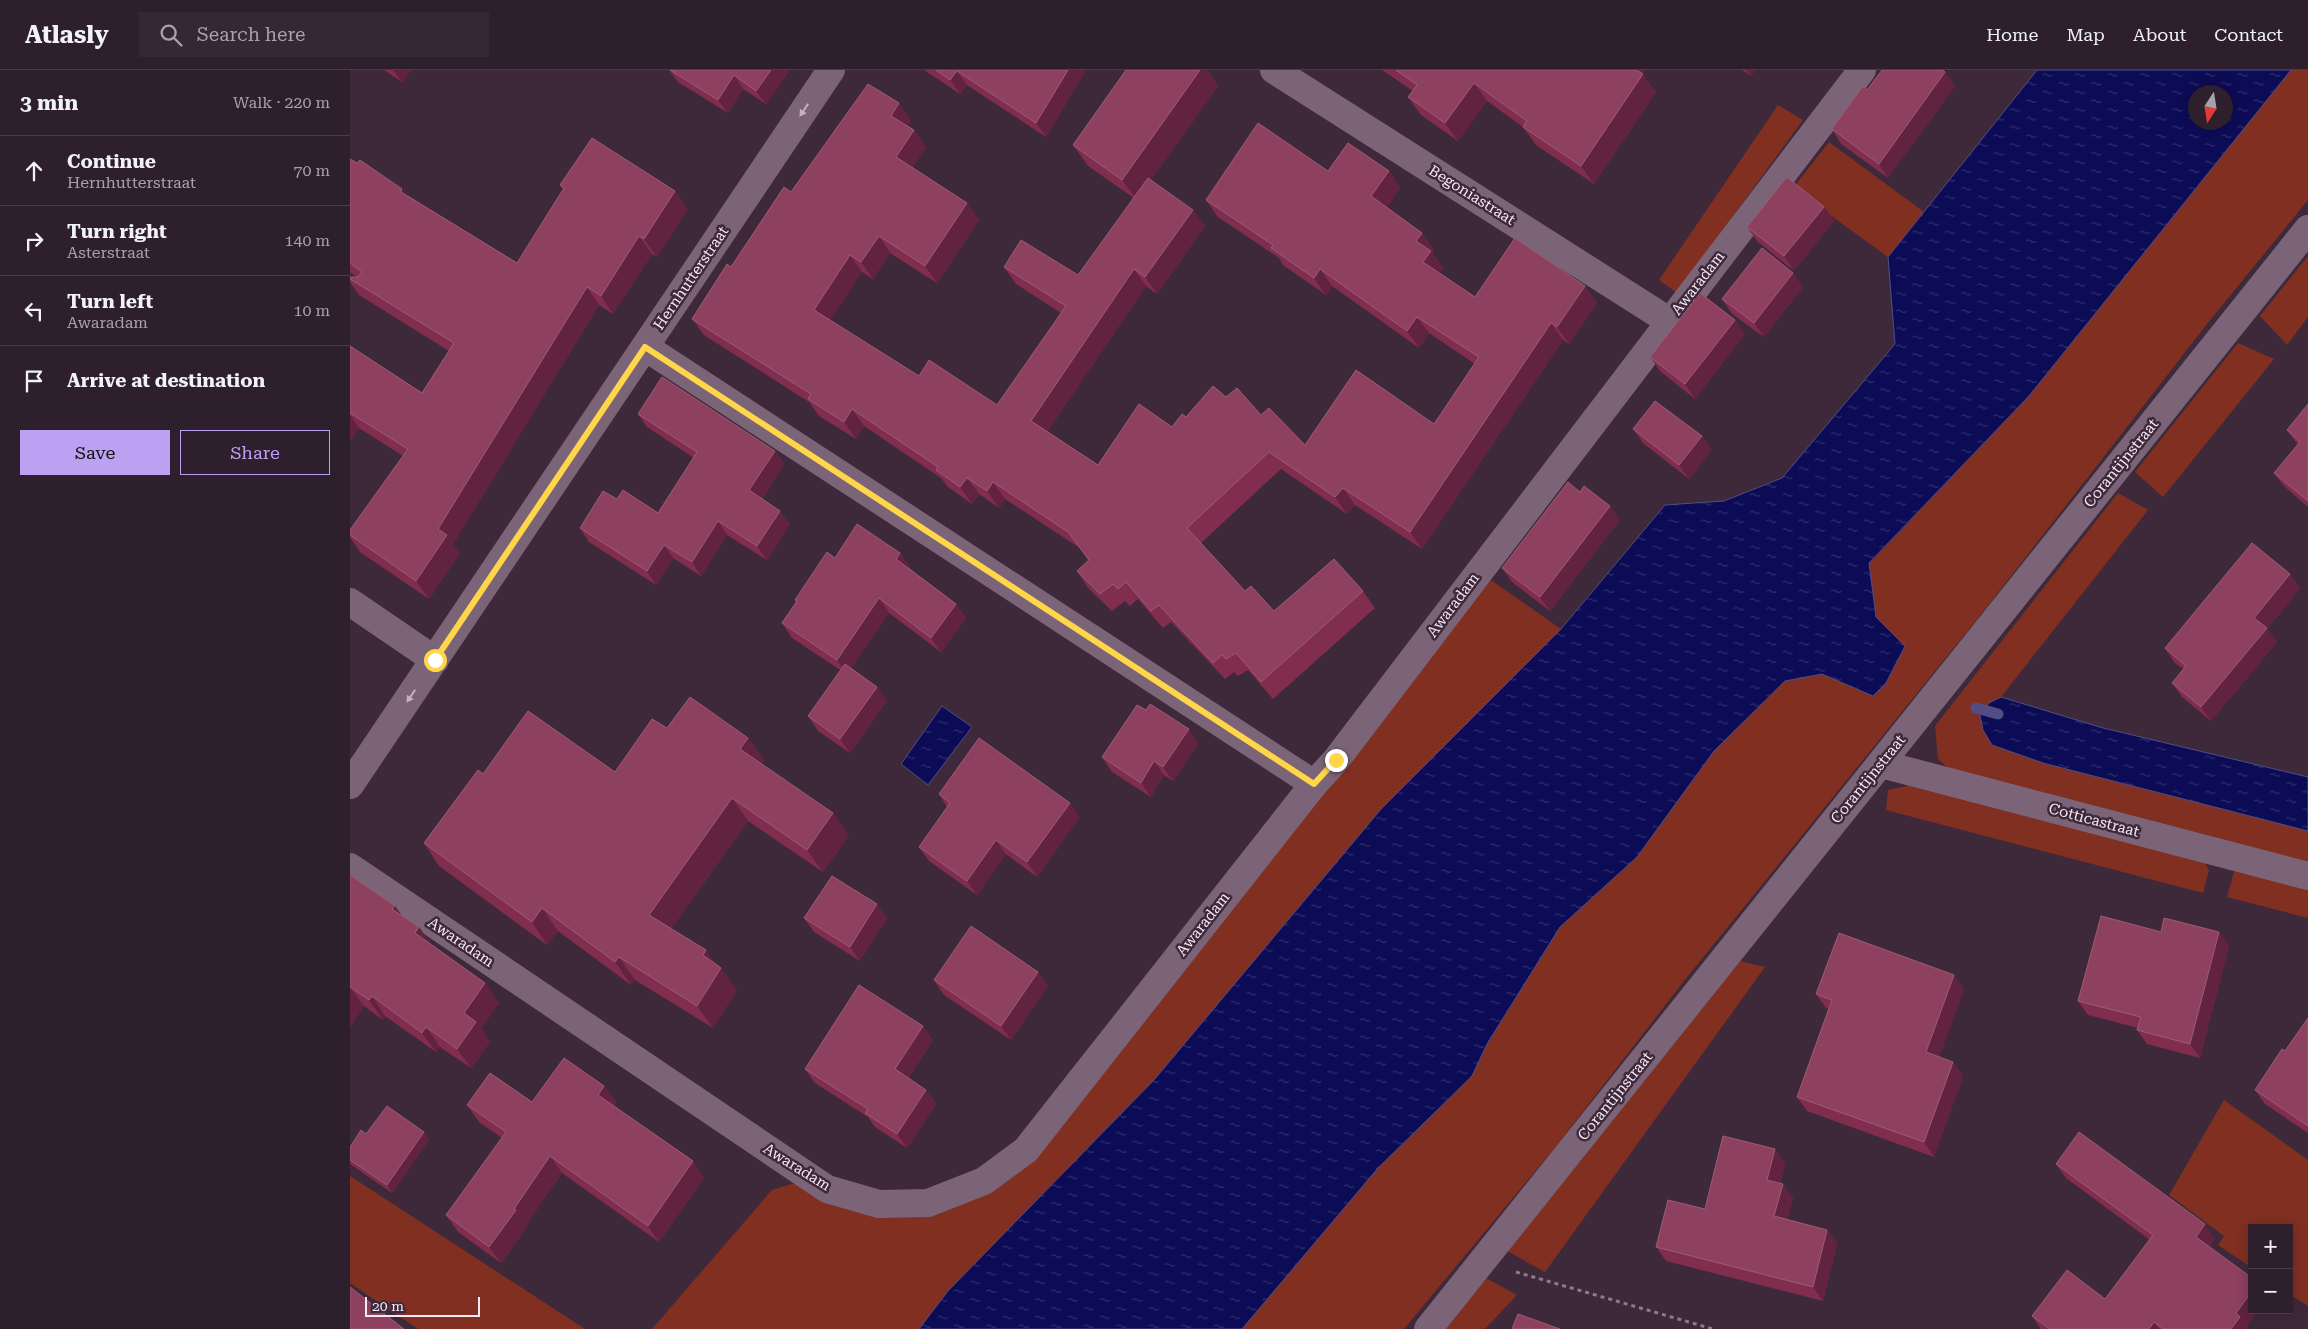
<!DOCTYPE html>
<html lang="en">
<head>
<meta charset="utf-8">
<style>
	body { margin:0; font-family:"Roboto Serif",serif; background:#362734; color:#f1f3f6 }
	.controls { position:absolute; right:15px; bottom:15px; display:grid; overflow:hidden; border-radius:0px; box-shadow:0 2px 12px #0003 }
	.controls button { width:45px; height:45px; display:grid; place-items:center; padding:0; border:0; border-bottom:1px solid #493d48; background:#2e1f2c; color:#f1f3f6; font:25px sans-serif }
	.compass { position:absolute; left:1838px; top:15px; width:45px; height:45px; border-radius:50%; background:#2e1f2c; box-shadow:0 2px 12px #0003; rotate:192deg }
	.scale { position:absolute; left:15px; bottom:12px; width:115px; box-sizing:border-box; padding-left:5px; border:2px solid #f6e8f4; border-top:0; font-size:14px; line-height:18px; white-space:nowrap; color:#f6e8f4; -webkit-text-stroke:4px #3e293b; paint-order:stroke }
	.stop { position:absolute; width:15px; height:15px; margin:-11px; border:4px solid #ffd54a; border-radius:50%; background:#fff }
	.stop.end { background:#ffd54a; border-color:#fff; box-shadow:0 1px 5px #0008 }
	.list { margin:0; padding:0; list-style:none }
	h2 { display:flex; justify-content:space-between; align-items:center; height:65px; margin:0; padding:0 20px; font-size:21px }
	h2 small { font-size:16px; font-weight:400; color:#a7a2a9 }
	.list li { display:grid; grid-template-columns:32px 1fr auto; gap:15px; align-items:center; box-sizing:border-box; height:70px; padding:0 20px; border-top:1px solid #493d48 }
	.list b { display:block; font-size:19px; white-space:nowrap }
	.list p { margin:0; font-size:16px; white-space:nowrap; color:#a7a2a9 }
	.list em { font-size:16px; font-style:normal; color:#a7a2a9 }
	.actions { display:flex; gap:10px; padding:15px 20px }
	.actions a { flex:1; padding:11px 0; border:1px solid #bca0f2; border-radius:0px; text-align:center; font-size:18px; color:#bca0f2 }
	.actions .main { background:#bca0f2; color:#111 }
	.icon { flex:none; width:28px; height:28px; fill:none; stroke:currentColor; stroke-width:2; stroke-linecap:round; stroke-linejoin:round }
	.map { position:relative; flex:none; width:1958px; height:1259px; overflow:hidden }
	header { display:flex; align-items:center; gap:30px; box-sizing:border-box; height:70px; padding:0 25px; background:#2e1f2c; border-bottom:1px solid #493d48 }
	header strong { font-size:24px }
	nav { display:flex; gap:28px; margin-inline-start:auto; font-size:18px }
	.search { width:350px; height:45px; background:#362734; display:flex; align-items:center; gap:12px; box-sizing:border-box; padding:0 18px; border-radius:0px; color:#a7a2a9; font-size:19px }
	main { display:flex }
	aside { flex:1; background:#2e1f2c }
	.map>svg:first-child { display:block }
	.green { fill:#802f21 }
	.water { fill:url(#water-ripples); stroke:#524d85; fill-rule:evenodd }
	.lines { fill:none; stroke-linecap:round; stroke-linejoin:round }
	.stream { stroke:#524d85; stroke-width:11 }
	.path { stroke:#8d7b8a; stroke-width:3; stroke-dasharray:4 4; stroke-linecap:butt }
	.minor { stroke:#7c6478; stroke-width:28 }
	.wall { fill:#812d4e }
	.shaded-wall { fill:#61233f }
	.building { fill:#8d415f; stroke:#9e5b77 }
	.oneway { fill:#c5b3c2 }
	.route { stroke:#ffd54a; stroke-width:6 }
	.labels { text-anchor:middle; stroke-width:5; stroke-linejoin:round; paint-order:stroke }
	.street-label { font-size:15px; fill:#f6e8f4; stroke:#3e293b }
</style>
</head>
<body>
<header>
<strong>Atlasly</strong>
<div class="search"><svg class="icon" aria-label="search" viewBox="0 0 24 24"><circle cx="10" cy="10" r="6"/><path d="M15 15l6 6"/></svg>Search here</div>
<nav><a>Home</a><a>Map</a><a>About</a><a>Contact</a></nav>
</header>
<main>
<aside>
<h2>3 min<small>Walk · 220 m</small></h2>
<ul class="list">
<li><svg class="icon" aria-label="ahead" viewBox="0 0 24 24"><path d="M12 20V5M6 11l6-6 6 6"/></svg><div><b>Continue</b><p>Hernhutterstraat</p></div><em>70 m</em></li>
<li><svg class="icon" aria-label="right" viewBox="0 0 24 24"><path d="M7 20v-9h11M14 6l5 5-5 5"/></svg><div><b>Turn right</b><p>Asterstraat</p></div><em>140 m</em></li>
<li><svg class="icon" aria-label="left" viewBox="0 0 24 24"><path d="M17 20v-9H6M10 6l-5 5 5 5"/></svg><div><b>Turn left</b><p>Awaradam</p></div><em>10 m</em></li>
<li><svg class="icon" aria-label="arrive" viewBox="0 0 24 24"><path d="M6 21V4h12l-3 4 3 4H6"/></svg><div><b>Arrive at destination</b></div></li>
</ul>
<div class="actions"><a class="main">Save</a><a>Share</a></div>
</aside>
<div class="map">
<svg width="1958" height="1259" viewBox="0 0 1958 1259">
	<defs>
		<pattern id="water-ripples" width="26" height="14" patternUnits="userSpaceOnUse" patternTransform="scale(1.25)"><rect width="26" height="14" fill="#0c0b55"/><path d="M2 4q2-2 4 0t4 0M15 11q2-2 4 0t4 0" fill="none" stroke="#302f6e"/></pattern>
	</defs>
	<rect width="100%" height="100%" fill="#3e293b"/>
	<path class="green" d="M1941,0h17v130l-101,124 -220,283 -303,374 -127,164 -153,184h-162l136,-161 94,-92 15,-32 73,-117 77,-70 77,-106 71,-70 37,-7 51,22 32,-50 -29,-29 -7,-53 160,-168z
		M1428,35l25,15 -126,173 -18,-13z
		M1479,72l95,70 -36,45 -95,-69z
		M1958,186v61l-21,28 -27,-29z
		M1888,273l36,16 -111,138 -28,-25z
		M1768,423l30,17 -147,187 -12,6 -8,11 2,16 9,15 51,18 265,68v34l-358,-95 -12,-11 -3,-33z
		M1141,510l70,49 -179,179 -228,272 -206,211 -29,38h-267l120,-139 26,-8 64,28 114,-14 351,-412z
		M1568,714l285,76 6,10 -6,23 -317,-83 2,-20z
		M1886,795l72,20v33l-81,-21z
		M1390,891l25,6 -220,305 -38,-21z
		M1874,1030l84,60v146l-19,-12v-66h-37v40l-34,-23 6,-9 -55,-41z
		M0,1106l235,153h-167l-68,-46z
		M1136,1208l31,17 -32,34h-41z"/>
	<path class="water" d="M1687,0h254l-262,326 -160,167 7,54 29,29 -19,37 -13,13 -51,-22 -37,7 -71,70 -77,106 -77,70 -73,117 -15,32 -94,92 -136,161h-323l29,-38 206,-211 228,-272 179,-179 104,-124 59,-4 58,-23 113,-134 -7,-87zM1846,22h30v30h-30z
		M1651,627l102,31 205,49v54l-265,-68 -51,-18 -9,-15 -3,-15 9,-12z
		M592,636l30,21 -44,58 -27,-21z"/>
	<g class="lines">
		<path class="stream" d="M1626,638l22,6"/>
		<path class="path" d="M1166,1202l197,57"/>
		<path class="minor" d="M924,0l395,251
			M295,277l669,437
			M0,532l85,58
			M1531,694l427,112
			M0,715l481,-715
			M0,797l477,322 52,15 49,-1 56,-22 42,-31 288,-366 22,-24 526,-690
			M1078,1259l880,-1100"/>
	</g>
	<path class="wall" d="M34,0h27l-9,12z
		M319,0h121l-24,34 -23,-15 -15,24 -50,-31z
		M574,0h162l-40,67 -79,-52 -7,9z
		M776,0h81l11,16 -67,94 54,46 -48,68 -11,-8 -99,146 51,33 74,-38 14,-10 40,-20 35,18 44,30 129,-21 41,-60 -46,-31 -10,15 -87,-62 -6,9 -43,-30 -4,-7 -61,-41 -12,-17 122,-29h61l11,17 -13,19 35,26 12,17 -2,2 11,16 -4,5 36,24 110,-11 12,17 -28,41 -6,-4 -141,209 -67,-44 -8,9 -66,-45 -80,74 44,48 29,20 89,-20 12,17 -102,91 -25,-29 -10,6 -4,-4 -9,7 -54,-57 -8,6 -25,-29 -8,7 -5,-5 -13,10 -24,-23 -11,-17 12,-10 -9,-13 -75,-49 -6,9 -20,-14 -7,10 -24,-17 -7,-9 -77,-52 -8,13 -37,-23 -10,-14 -105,-67 -12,-16 39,-52 60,-75 120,-72 -4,6 7,4 12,17 -14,21 67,52 -42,63 -47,-30 -17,26 -11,-7 -32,48 89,56 78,29 64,-92 -45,-29 -12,-17 74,8 56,-77 -46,-32 -15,-21z
		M1032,0h263l-3,4 14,18 -62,92 -58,-39 -13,-18 -36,-26 -29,40 -37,-26 -13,-18 5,-6z
		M1392,0h13l-4,6z
		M1595,2l10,14 -67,92 -47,-34 -9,-15 35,-39z
		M0,89l57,36 110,68 46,-74 -3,-4 115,6 13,18 -31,48 -5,-3 -39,60 -14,-9 -146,239 7,9 -31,46 -69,-47 -10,-15v-7l53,-74 -44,-28 -7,11 -2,-1v-92l72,47 27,-42 -90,-56 -9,-13v-5h7l-7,-5z
		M1474,137l10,14 -40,50 -37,-30 -10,-14z
		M1453,217l-39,50 -32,-23 -10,-15z
		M1385,250l10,14 -50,65 -35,-28 -10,-14z
		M1958,334v103l-24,-21 -10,-13 24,-28 -11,-15z
		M288,344l137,37 9,13 -22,35 28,25 -23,36 -40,-25 -26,41 -28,-18 -17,27 -67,-43 -9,-14 37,-29 41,14 36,-55 -47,-31z
		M1283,359l69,7 9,14 -22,29 -46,-36z
		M1230,422l40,28 -70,91 -38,-29 -10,-14z
		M550,483l10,14 -1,1 47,36 10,14 -25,34 -52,-39 -38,55 26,19 10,14 -37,52 -32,-22 -10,-15 32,-46 -48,-32 -10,-15 14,-21 -1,-2 40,-42z
		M1940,504l10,15 -33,40 10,13 -66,79 -29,-24 -10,-14 12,-14 -9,-6 -10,-15z
		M317,658l81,10 16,22 -3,4 72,49 16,22 -26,37 -75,-51 -77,108 35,21 9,14 22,26 -24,38 -78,-48 -4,5 -73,-54 -11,14 -108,-79 -15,-23 59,-69 132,-2z
		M849,673l-26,38 -9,-6 -13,22 -39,-25 -10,-15z
		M589,724l131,9 10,14 -43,60 -31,-23 -29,41 -48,-34 -10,-14 28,-40z
		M0,805l45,31 6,9 18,12 12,17 54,39 14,20 -18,25 9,14 -19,26 -31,-21 -4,5 -51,-36 -2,4 -19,-14 -14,21z
		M454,848h83l-27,43 -46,-29z
		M1811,862h58l10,14 -29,112 -53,-14 -10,-14 1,-2 -50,-13 -10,-14z
		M688,902l10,14 -37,54 -67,-45 -10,-15z
		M1604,905l10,14 -25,68 14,5 10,14 -29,81 -127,-46 -10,-14 32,-88 -3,-1 -10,-14z
		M1958,948v115l-43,-29 -10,-14 30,-39z
		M573,956l10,14 -25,38 18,12 10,14 -29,44 -32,-21 -7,-10 -53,-34 -10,-14z
		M254,1016l12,16 -2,4 79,55 11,17 -45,64 -97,-69 -36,52 1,2 -26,36 -43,-31 -12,-17 56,-77 -23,-16 -12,-17 65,-3z
		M79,1070l-37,53 -42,-29v-17z
		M1435,1093l-5,21 13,14 -6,22 40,10 10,14 -14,57 -157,-40 -10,-14 49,-38z
		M1706,1094l159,75 -6,8 43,63h6l-11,16 2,3h-208l-9,-13 73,-17 45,-59 -84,-62z"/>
	<path class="shaded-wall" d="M43,0h18l-9,12z
		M421,0h19l-24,34 -10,-13z
		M718,0h18l-40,67 -10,-14z
		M850,0h7l11,16 -81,114 -15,-20z
		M1281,0h14l-7,10z
		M1396,0h9l-4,6z
		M607,1l10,14 -7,9 -10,-14z
		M1595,2l10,14 -67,92 -9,-14z
		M1293,4l13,18 -62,92 -13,-18z
		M384,5l9,14 -15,24 -10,-13z
		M1124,13l13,18 -29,40 -13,-18z
		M549,33l12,17 -8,13 -12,-17z
		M564,60l12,17 -18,27 -12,-17z
		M1039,101l11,17 -17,25 -12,-17z
		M325,121l13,18 -31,48 -13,-18z
		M617,133l12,17 -42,63 -12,-17z
		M1474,137l10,14 -40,50 -10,-15z
		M843,140l12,16 -48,68 -12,-17z
		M1072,163l12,17 -2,2 11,16 -8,11 -12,-17 -7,-21z
		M289,166l13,18 -39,60 -12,-18z
		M529,166l11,17 -17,26 -12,-17z
		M500,185l12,17 -36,55 -12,-17z
		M784,199l12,17 -103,152 -12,-17z
		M970,199l12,17 -6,9 -12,-17z
		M1443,203l10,14 -39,50 -10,-14z
		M1235,216l12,17 -28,41 -12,-17z
		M237,217l12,18 -146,239 7,9 -31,46 -13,-18 22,-52z
		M1067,247l12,16 -10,15 -12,-17z
		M1385,250l10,14 -50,65 -10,-15z
		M1201,253l12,17 -141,209 -12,-17z
		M502,339l12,17 -8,13 -12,-17z
		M0,345l9,13 -7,11 -2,-3z
		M1352,366l9,14 -22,29 -10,-14z
		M425,381l9,13 -26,40 -9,-14z
		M617,408l12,16 -7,10 -12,-17z
		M643,412l12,17 -6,9 -12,-17z
		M993,418l12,17 -8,9 -12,-17z
		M1260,436l10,14 -70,91 -10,-14z
		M430,441l10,13 -23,36 -10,-14z
		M368,451l9,14 -26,41 -9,-14z
		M314,475l9,13 -17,27 -9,-14z
		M550,483l10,14 -4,6 -10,-14z
		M1940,504l10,15 -33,40 10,13 -66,79 -10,-14 53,-89z
		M529,528l10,15 -42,61 -10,-14z
		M606,534l10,14 -25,34 -10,-14z
		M527,617l10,14 -37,52 -10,-14z
		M839,659l10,14 -26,38 -10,-14z
		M398,668l16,22 -8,12 -16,-23z
		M804,691l10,14 -13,22 -10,-14z
		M382,728l16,23 -83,116 -16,-22z
		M720,733l10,14 -43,60 -10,-15z
		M483,743l16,22 -26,37 -16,-22z
		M646,770l10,14 -29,41 -10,-14z
		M527,834l10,14 -27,43 -10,-14z
		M45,836l14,19 -17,-16z
		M192,838l16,23 -11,14 -15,-23z
		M69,857l14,20 -18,-14z
		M1869,862l10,14 -29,112 -10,-14z
		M356,880l14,20 1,-2 16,22 -24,38 -16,-22 6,-51z
		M269,887l16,23 -4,5 -16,-23z
		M688,902l10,14 -37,54 -10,-14z
		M1604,905l10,14 -28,77 -10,-14z
		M135,913l14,20 -18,25 9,14 -19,26 -14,-19 7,-36z
		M0,917l14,19 -14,21z
		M22,926l13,20 -2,4 -14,-20z
		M573,956l10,14 -29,43 -9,-14z
		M76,957l14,20 -4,5 -14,-19z
		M1603,992l10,14 -29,81 -10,-15z
		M254,1016l12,16 -6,9 -12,-16z
		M576,1020l10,14 -29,44 -10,-14z
		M74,1062l5,8 -37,53 -5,-8z
		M1425,1079l10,14 -8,31 -10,-14z
		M200,1086l12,17 -36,52 1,2 -26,36 -12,-16 25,-38z
		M343,1091l11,17 -45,64 -11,-16z
		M1433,1114l10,14 -9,33 -10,-15z
		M1855,1154l10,15 -9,12 -10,-14z
		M1477,1160l10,14 -14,57 -10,-14z
		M1902,1221v19h6l-11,16 2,3h-18l5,-16z
		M1804,1252l5,7h-10z"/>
	<path class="building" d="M320,0h101l-15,21 -22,-16 -16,25z
		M586,0h132l-32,53 -79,-52 -7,9z
		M776,0h74l-78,110 -49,-35z
		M1046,0h241l6,4 -62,92 -58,-39 4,-6 -53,-38 -29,40 -37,-26 9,-12z
		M1532,0h61l2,2 -66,92 -47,-35 31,-43 4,4z
		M518,14l31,19 -8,13 23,14 -18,27 71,46 -42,63 -46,-30 -18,26 -11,-7 -36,55 105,66 10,-16 68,45 69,-99 -62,-39 17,-27 57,35 70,-97 45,32 -48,67 -11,-8 -103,152 67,44 41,-61 33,23 10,-13 4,3 27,-31 13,11 11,-9 24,27 8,-7 36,37 51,-75 78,54 45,-67 -62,-40 -10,14 -87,-62 -6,9 -43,-30 2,-3 -67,-45 52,-77 70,48 20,-28 41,28 -18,25 51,37 -6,8 15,10 -8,11 52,35 40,-59 70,48 -28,41 -6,-4 -141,209 -67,-44 -8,9 -66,-45 -82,76 58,63 6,-5 23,25 60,-52 29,32 -102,91 -25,-29 -10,6 -4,-4 -9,8 -54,-58 -8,6 -25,-29 -8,7 -5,-5 -13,10 -23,-23 12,-11 -21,-28 -75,-50 -6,9 -20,-13 -7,9 -24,-17 2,-3 -86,-58 -8,13 -36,-23 3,-5 -119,-75 35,-55 4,3 53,-80 7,5z
		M242,68l83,53 -31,48 -5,-3 -38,60 -14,-9 -149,242 9,6 -31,46 -66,-46v-5l58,-81 -58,-36v-67l72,47 32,-50 -104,-64v-2h8l4,-5 -12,-9v-104l7,4 3,-3 42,29 -1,3 116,71 47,-75 -4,-3z
		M1437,107l37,30 -40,49 -37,-29z
		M1412,178l31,25 -39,50 -32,-24z
		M1350,223l35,27 -50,64 -35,-27z
		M312,307l113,74 -26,39 31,21 -23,35 -39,-25 -26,41 -28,-17 -17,26 -67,-43 23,-37 14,8 6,-9 35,23 39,-61 -59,-38z
		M1305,331l47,35 -23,29 -46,-36z
		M1958,334v97l-34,-28 26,-31 -13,-12z
		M1218,412l12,10 4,-6 26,20 -70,91 -38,-29z
		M507,454l43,29 -4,6 60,45 -25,34 -52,-40 -42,62 -55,-37 15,-22 -2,-1 32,-48 8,6z
		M1902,473l38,31 -36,44 13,10 -66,79 -29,-24 14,-17 -21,-18z
		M495,594l32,23 -37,52 -32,-23z
		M340,627l58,41 -8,11 93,64 -26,37 -75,-52 -83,117 57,35 -3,5 18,13 -24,38 -78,-49 -4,5 -73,-54 -10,14 -108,-79 54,-73 5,4 45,-63 87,61 37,-53 15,9z
		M800,634l39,25 -26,38 -9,-6 -13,22 -39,-26 35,-52 9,5z
		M629,668l91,65 -43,59 -31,-22 -29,41 -48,-34 31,-44 -11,-9z
		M0,805l45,31 -3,3 27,18 -4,6 70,50 -21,30 12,9 -19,27 -31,-22 -4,6 -50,-37 -3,4 -19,-13z
		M482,806l45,28 -27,43 -46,-29z
		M1751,846l60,16 3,-14 55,14 -29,112 -53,-14 4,-13 -63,-16z
		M621,856l67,46 -37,54 -67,-46z
		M1489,863l115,42 -28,77 27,10 -29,80 -127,-45 35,-97 -16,-6z
		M509,915l64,41 -28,43 31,21 -29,44 -32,-21 3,-4 -63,-40z
		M1958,948v108l-53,-36 27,-41 3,2z
		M214,988l40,28 -6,9 95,66 -45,65 -98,-70 -36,53 2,1 -27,37 -43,-32 60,-83 -39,-27 23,-32 42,29z
		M37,1036l37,26 -37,53 -37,-25v-13l11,-17 5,4z
		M1729,1062l126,92 -9,13 56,41v13l-16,22 4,4 -9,12h-68l-9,-7 -5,7h-99l-18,-13 35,-46 38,29 48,-64 -97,-71z
		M1373,1066l52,13 -8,31 16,4 -9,32 53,14 -14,57 -157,-40 12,-47 37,9z
		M0,1217l54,42h-54z
		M1168,1244l42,15h-48z"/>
	<defs><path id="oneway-solid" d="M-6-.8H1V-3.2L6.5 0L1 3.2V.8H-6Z" transform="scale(1.25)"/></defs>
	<g class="oneway">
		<use href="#oneway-solid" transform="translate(454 40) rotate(124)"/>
		<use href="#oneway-solid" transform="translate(61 626) rotate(124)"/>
	</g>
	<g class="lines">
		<path class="route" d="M85,590l210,-313 669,437 22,-24"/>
	</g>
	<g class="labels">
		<g class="street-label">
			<text transform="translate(1122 125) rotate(32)" y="5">Begoniastraat</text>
			<text transform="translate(341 208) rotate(-56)" y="5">Hernhutterstraat</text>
			<text transform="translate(1348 213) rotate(-52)" y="5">Awaradam</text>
			<text transform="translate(1771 393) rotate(-51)" y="5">Corantijnstraat</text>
			<text transform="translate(1103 535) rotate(-53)" y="5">Awaradam</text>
			<text transform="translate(1518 709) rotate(-51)" y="5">Corantijnstraat</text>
			<text transform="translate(1744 750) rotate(15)" y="5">Cotticastraat</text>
			<text transform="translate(853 854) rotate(-52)" y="5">Awaradam</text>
			<text transform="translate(111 872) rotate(34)" y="5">Awaradam</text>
			<text transform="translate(1265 1026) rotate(-51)" y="5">Corantijnstraat</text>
			<text transform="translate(447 1097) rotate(32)" y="5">Awaradam</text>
		</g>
	</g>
</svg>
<div class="controls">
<button>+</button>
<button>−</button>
</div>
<svg class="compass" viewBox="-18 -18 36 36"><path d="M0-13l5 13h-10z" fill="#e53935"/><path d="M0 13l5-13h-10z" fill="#a7a2a9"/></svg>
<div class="scale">20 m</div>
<div class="stop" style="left:85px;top:590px"></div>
<div class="stop end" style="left:986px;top:690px"></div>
</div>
</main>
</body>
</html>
